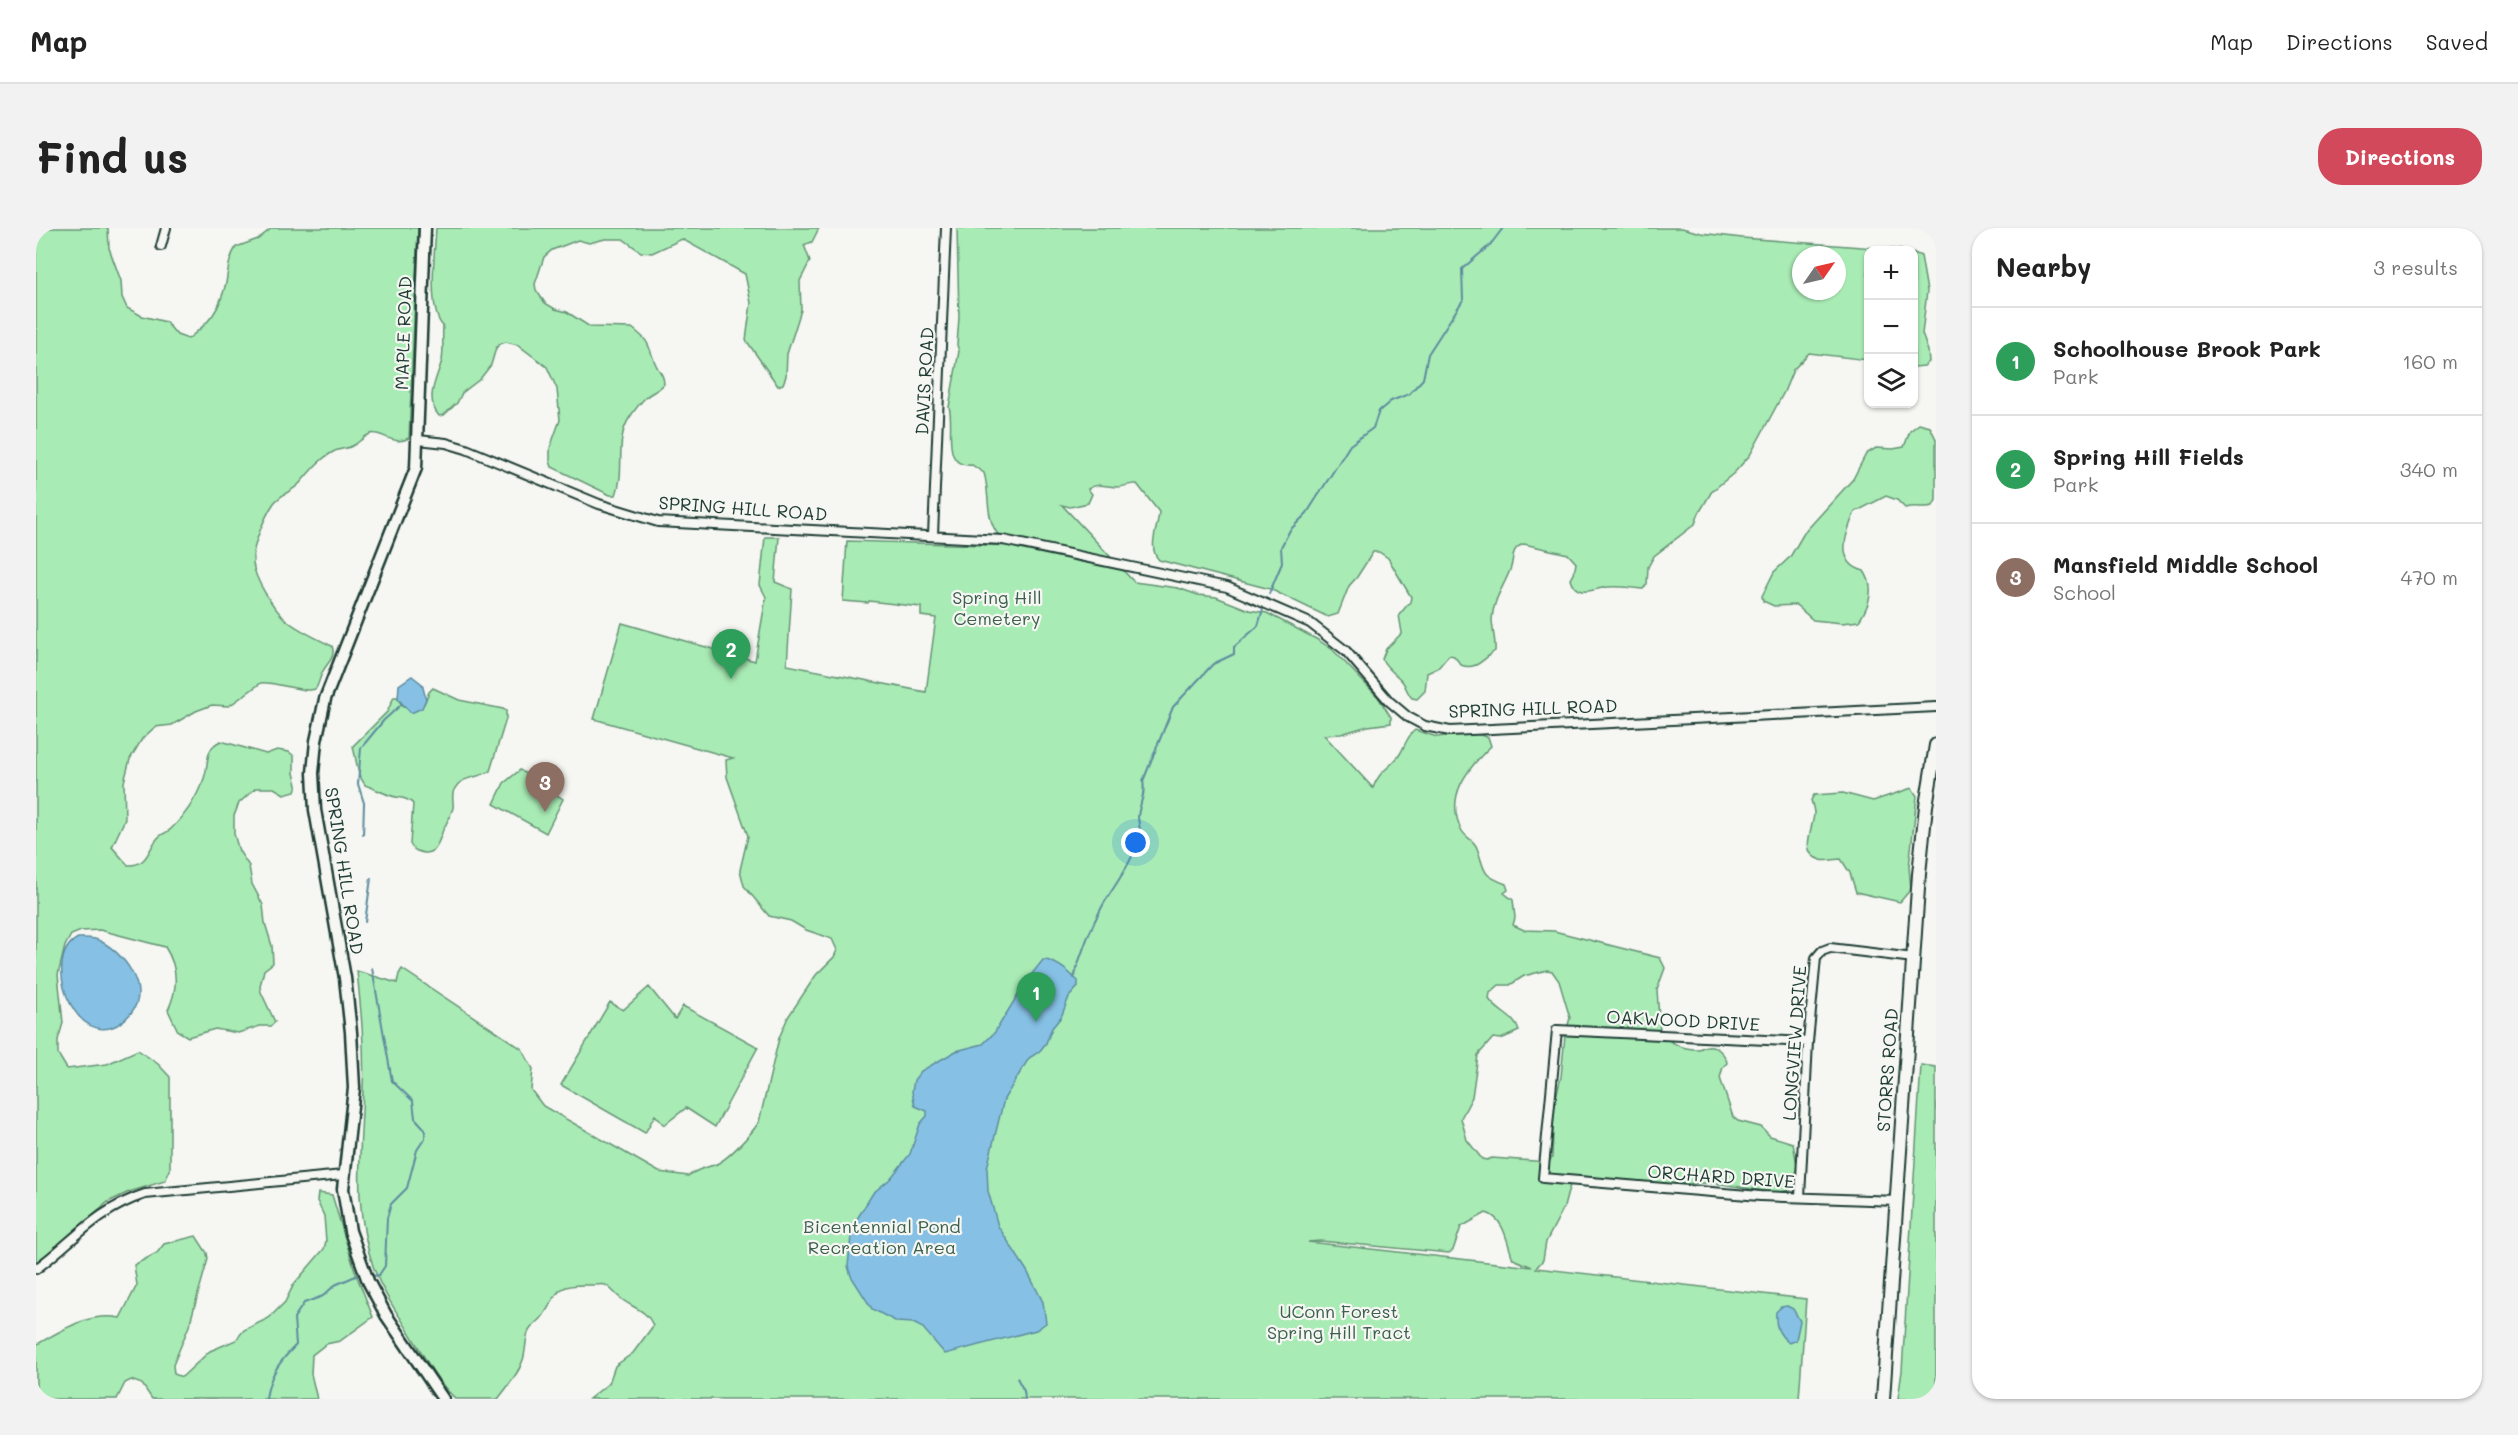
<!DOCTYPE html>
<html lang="en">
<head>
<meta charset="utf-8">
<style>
	body { margin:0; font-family:Mali,sans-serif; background:#f2f2f2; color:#222 }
	.controls { position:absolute; right:18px; top:18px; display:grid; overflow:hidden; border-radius:12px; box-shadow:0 2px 4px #0004 }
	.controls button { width:54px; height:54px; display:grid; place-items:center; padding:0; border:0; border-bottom:2px solid #e0e0e0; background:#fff; color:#222; font:30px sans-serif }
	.compass { position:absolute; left:1756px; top:18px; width:54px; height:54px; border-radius:50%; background:#fff; box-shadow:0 2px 4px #0004; rotate:56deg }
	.you { position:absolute; left:1100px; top:615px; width:21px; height:21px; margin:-15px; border:4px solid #fff; border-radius:50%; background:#1a73e8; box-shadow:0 0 0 9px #1a73e833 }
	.badge { display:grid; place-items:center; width:39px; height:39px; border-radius:50%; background:#d1495b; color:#fff; font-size:20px; font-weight:700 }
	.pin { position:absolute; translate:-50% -50px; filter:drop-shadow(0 2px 3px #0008) }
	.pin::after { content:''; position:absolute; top:32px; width:21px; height:18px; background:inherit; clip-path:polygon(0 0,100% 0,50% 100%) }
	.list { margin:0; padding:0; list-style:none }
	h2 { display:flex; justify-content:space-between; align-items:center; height:78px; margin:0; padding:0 24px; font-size:26px }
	h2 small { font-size:20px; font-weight:400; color:#767676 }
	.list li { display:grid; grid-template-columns:39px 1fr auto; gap:18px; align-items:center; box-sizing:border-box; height:108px; padding:0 24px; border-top:2px solid #e0e0e0 }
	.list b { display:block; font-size:22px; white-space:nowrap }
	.list p { margin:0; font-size:20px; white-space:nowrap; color:#767676 }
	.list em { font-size:20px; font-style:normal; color:#767676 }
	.icon { flex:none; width:33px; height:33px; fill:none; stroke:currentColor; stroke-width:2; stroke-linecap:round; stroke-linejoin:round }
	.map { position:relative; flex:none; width:1900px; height:1171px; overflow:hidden; border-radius:24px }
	header { display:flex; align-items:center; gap:36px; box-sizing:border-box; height:84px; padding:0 30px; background:#fff; border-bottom:2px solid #e0e0e0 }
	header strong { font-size:28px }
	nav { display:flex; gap:33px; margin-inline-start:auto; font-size:21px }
	.intro { display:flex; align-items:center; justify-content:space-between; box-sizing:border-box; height:144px; padding:0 36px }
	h1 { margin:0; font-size:42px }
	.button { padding:15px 27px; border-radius:24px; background:#d1495b; color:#fff; font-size:21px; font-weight:700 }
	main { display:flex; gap:36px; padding:0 36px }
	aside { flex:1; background:#fff; border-radius:24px; box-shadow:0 2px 4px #0004 }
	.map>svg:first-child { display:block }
	.green { fill:#a9ebb5; stroke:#649474; stroke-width:1.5; fill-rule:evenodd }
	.water { fill:#86c1e5; stroke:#5d8c9e; stroke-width:1.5 }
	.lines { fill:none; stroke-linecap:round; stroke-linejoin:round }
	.stream { stroke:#5d8c9e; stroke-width:2 }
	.street-casing { stroke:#1f3d34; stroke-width:12 }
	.secondary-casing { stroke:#1f3d34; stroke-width:15 }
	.primary-casing { stroke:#1f3d34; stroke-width:16 }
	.street { stroke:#f6f6f2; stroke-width:8 }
	.secondary { stroke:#f6f6f2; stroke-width:10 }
	.primary { stroke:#f6f6f2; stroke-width:12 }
	.labels { text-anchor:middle; stroke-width:4.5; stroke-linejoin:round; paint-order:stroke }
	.street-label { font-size:18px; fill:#1f3d34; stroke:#f6f6f2 }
	.park-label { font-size:18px; fill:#3b604e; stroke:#f6f6f2 }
</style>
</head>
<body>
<header>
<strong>Map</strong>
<nav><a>Map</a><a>Directions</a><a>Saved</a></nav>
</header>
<div class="intro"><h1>Find us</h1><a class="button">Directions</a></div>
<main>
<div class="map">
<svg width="1900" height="1171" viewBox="0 0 1900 1171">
	<rect width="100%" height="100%" fill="#f6f6f2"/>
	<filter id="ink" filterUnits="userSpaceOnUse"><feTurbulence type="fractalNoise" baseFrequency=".0167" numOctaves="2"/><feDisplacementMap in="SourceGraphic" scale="12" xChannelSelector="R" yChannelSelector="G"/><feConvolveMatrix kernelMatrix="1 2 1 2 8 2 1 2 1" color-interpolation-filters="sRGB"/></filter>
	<g filter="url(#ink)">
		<path class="green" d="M0,0h72l1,20 12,33 1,16 5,11 15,8 24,6 11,13 11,4c23,-18 31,-28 38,-56 2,-13 3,-25 10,-36l22,-8 14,-11h146l-9,210c-16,9 -28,-8 -39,-4 -7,3 -12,10 -20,13 -5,2 -12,2 -17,5 -15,8 -23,20 -33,31 -7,8 -19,11 -26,20 -9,13 -23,45 -21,60 2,17 19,43 31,55 13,12 32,20 48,28 4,11 -4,16 -9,25 -3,5 -4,13 -7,17 -6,7 -43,-7 -55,-5l-32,23 -17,-1 -16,6 -24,14 -17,2 -13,12 -12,20 -6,23 1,37 -13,28 16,18c19,1 20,-15 29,-26 4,-6 11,-6 15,-11 14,-13 24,-30 31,-47 7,-15 0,-33 18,-40l45,13 11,-4 12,2 5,4v17l3,12 -2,6 -11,3 -10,-6h-18l-17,15 -5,13v18l5,17 10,15 3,18 11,21 2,18 7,23 1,17 -9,7 -4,16 1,6 14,30 -4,4h-11l-22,7 -23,-4 -27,8 -10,-6 -10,-21c10,-21 10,-43 -3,-63l-65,-17 -19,1 -10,4 -6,11 -7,29 5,48 -5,17v14l9,15 40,-5 31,-14 20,14 12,13v93l-5,11 -36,11 -21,10 -43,39 -29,21z
			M400,0h383l-7,14 -8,3 6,16 -10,20 1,29 -14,44 -1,22 -3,8 -5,2 -32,-46 5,-37 -6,-29 -63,-35 -30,14 -11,-1 -18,-13h-18l-16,4 -11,-3 -26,10 -8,7 -9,27 1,6 9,13 10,6 12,3 23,15 42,1c22,17 14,17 25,39 4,6 7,10 7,17 -6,7 -14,9 -19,14 -5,5 -11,13 -15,19 -16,23 -4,53 -14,78h-6l-58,-28 -2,-6v-13l10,-28 -3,-31 -10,-22 -29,-22 -12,-3 -6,2 -4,4 -5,17 -11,14 -18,14 -5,10 -13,12 -5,1c-15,-18 -2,-37 3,-56 2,-10 0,-23 1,-34 -16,-16 -8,-76 -7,-98z
			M921,0h725l19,5 41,5 160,12h-34v110l-59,-7 -16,17 -9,22 -34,63 -16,18 -22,18 -13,22 -4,11 -41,32 -6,11 -1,17 -4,5c-11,-1 -24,-3 -35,-2 -13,1 -32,13 -37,-8l3,-5 2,-11 -8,-9 -44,-10c-15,5 -9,15 -14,26 -6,16 -17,30 -18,49 0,11 4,21 3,32 -12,8 -19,20 -34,14l-7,-9 -5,-1 -11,13 -11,5 -2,18 -8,8 -5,-1c-5,-5 -6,-12 -10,-17 -7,-8 -15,-12 -20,-22l4,-10 16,-16 -3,-18 11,-13 1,-5 -23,-39 -9,-6h-6l-16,25 -8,9 -11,28 -10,3 -58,-28 -111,-29c-12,-12 -1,-32 0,-48l-22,-28c-7,-1 -12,3 -19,3 -12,0 -19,-5 -30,2l4,5 -4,9 -18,4 -8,-2 72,77 44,6 20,7 18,2 33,13 18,3 51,27 15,10 45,47 13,20v6l-23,3 -27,8 -17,1 49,53c6,-18 19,-21 27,-34 5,-8 7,-18 15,-24l22,7 35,-4 16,4 3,9c-24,23 -47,51 -29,85 4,7 12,9 15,17 9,24 3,26 29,36l2,6 -4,3 9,7 2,18 -2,7 11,5 30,1 106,27 5,10 -8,22 3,42c8,10 24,18 38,17 3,0 6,-3 9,-3 9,-2 19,9 20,17l-4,4 -3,11 13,39 5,4 23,6 9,9 23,7 4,22 -4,24 -16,4 -62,-10 -41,1 -99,-8 -6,12 -5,19 -18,35 -3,18 -7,8 270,31 -7,100h-1210l20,-16 6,-17 18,-13 20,-27c-6,-17 -22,-18 -34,-29 -17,-16 -9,-12 -31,-12 -33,-1 -29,7 -45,31 -4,6 -12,9 -15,17 -3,9 -2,18 -5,27 -5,15 -16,27 -25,39h-42c-19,-17 -29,-38 -42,-59 -14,-24 -30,-44 -40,-71 -22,-65 -13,-114 -11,-180 2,-39 -2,-79 -6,-118l40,12 2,-9 3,-5 120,80 11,20 -2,21 12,16 116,66 29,4c9,-7 16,-8 26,-11 13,-4 38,-32 45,-43l20,-84 9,-21 28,-42 18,-18 3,-7 -5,-11 -5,-2 -21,-7 -15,-9 -22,-5 -25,-30 -4,-16 8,-34 -21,-59 -1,-17 7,-2 -139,-39 28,-96 133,38 11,-64 -6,-12 5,-48h14l-4,45 17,7 -5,76 139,27 10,-74 -15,-2v-9l-52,-6 -1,2 -25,-2 4,-60 168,5c-4,-8 -13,-7 -18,-13 -12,-17 -7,-41 -13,-60l-12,-8c-32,3 -17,-39 -23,-58l10,-56 -2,-6 2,-28zM1765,27h36v36h-36zM1511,742l5,1 7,10 11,37 -5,17 -4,42 -7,29 -2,52 -4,4 -56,-4 -5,2 -5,-1 -15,-19 -6,-22 11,-21 6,-42 15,-17 8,1 18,-8c-4,-15 -22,-19 -30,-32l1,-6 9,-8h11l14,-9zM1450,985c19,5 21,31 27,46l19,8 -224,-25 12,-1 129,12 4,-3 8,-23z
			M1878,25l7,3 6,35 -5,43 6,17 1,11 -5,4 -10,1z
			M1883,196l11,3 6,12v61l-3,6c-9,3 -17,-1 -28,2l-8,-8 -11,-4 -31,16c-9,20 -21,51 9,59 11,16 6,34 -5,50l-17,2 -29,-3 -17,-15 -22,1 -11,-5 -1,-5 12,-24 16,-15 14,-24 49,-54 13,-25 10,-6 17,1 11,-2 6,-16z
			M397,460l26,12 44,9 3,2v8l-16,52c-11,8 -27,3 -36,19 -3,6 0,12 -1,18 -3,8 -6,15 -10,22 -4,10 -7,27 -23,22 -6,-1 -8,-4 -10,-8l3,-40c-7,-8 -15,-5 -24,-9 -8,-3 -16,-7 -24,-10l-6,-10 -6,-29 34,-34 7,-15h3l6,10 9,2 12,-5 5,-12z
			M484,542l43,29 -17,34 -52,-29 10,-21z
			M1876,560l5,8 -8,71 2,22 -11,13 -44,-10 -6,-19 -9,-14c-7,0 -13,3 -20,1 -23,-6 -8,-31 -7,-46 0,-5 -2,-10 -3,-14l3,-5 29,-2 30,8z
			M613,759l26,32 8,-13 75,41 -43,80 -29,-19 -22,17 -9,-10 -10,18 -84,-48 49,-83 13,8z
			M1885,837l15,2v332h-38l4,-28z
			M282,965l14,2 24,79 17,43 -33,24 -14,3 -14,11 -1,19 6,25h-165l-10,-15 -11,-4 -6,3 -8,16h-81v-54c26,-15 53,-33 84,-27l17,-33 -3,-20 23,-12 7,-9 32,-8 11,17 1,6 -19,67 -16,39 1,9 8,3 28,-26 26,-11 8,-10 25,-12 16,-16 9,-18 30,-35 2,-8 -2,-25 -7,-15z"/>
		<path class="water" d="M376,448l10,8 4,15 -4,9 -11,5 -13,-14 1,-14z
			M42,710c7,0 16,-1 22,3 23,11 51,47 31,72 -48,56 -95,-54 -53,-75z
			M1007,732c12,0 27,13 35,21v6l-9,10 -8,20 -9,11 -6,15 -7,9 -10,6 -25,41 -17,69 1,23 10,35 29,45 16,31 3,21 -10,7 -91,24 -22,-26 -10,-5 -16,-1 -25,-13 -21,-33 -3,-10 4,-39 21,-34 17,-14 20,-25 10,-30 7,-8v-5l-12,-5 -3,-14 2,-12 7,-9 35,-20 27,-7 12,-12 32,-52z
			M1751,1078l6,3 7,12 -4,19 -7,3c-11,-9 -14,-17 -13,-31l5,-5z"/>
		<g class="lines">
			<path class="stream" d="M1233,366l13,-31 -1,-16 9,-17 17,-17 43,-68 23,-17 6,-17 12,-10 18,-7 14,-15 5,-25 35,-54 -1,-31 28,-24 13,-17
				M327,607l1,-32 -6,-19 3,-36 23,-28 18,-16
				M329,694l6,-44
				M336,740l20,113 21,20 2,17 10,11v9l-8,12 -10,38 -16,16 -4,14 -2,48 -6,9 -6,1
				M1038,750c7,-25 16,-50 29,-73 13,-22 33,-47 37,-74 0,-5 -2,-9 -2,-14 1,-13 8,-22 5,-36l30,-74 40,-43 21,-10v-7l24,-21 5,-17
				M981,1150l7,13 1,8
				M230,1171c3,-23 13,-37 30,-54l-2,-27 10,-15 19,-7 12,-11 23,-10"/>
			<g class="street-casing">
				<path id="street" d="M125,18l5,-18
					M382,212l28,3 20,6 133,55 59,18 345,18 224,47 83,36 36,28 43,50 19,16 17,9 25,5 486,-24
					M897,307l13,-307
					M1772,814l-251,-12 -14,148 217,18 137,5
					M1764,969l8,-155 8,-84 6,-7 8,-3 84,10
					M0,1041c39,-29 60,-59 109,-75l198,-19"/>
			</g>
			<g class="secondary-casing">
				<path id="secondary" d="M389,0l-9,240 -91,231 -9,42 -3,32 2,37 30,168 6,54 3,56 -11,101 7,42 18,50 18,34 57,84"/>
			</g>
			<g class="primary-casing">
				<path id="primary" d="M1847,1171l36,-525 7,-68 10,-61"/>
			</g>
			<use href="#street" class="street"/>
			<use href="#secondary" class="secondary"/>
			<use href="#primary" class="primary"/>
		</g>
	</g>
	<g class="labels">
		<g class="street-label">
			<text transform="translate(368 105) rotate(-88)" y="6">MAPLE ROAD</text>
			<text transform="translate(889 153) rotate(-87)" y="6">DAVIS ROAD</text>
			<text transform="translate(707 281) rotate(4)" y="6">SPRING HILL ROAD</text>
			<text transform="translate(1497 481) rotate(-2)" y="6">SPRING HILL ROAD</text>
			<text transform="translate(308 643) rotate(81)" y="6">SPRING HILL ROAD</text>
			<text transform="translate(1647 793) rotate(3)" y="6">OAKWOOD DRIVE</text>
			<text transform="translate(1759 815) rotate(-86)" y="6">LONGVIEW DRIVE</text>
			<text transform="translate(1852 842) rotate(-86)" y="6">STORRS ROAD</text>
			<text transform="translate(1685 949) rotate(4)" y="6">ORCHARD DRIVE</text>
		</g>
		<g class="park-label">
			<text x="961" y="376">Spring Hill<tspan x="961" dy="21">Cemetery</tspan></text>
			<text x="846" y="1005">Bicentennial Pond<tspan x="846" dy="21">Recreation Area</tspan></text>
			<text x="1303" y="1090">UConn Forest<tspan x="1303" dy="21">Spring Hill Tract</tspan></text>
		</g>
	</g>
</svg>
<div class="controls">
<button>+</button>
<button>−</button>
<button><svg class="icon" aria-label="layers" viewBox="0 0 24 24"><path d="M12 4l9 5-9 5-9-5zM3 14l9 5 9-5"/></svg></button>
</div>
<svg class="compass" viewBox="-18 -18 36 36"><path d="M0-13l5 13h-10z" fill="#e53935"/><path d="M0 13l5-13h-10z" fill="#767676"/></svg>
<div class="you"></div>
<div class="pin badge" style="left:1000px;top:794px;background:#2e9e5b">1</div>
<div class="pin badge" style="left:695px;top:451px;background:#2e9e5b">2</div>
<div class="pin badge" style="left:509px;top:584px;background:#8d6e63">3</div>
</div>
<aside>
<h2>Nearby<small>3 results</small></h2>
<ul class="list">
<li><span class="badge" style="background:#2e9e5b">1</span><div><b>Schoolhouse Brook Park</b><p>Park</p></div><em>160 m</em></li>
<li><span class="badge" style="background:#2e9e5b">2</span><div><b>Spring Hill Fields</b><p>Park</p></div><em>340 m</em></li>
<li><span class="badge" style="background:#8d6e63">3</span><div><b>Mansfield Middle School</b><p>School</p></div><em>470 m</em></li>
</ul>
</aside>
</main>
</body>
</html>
